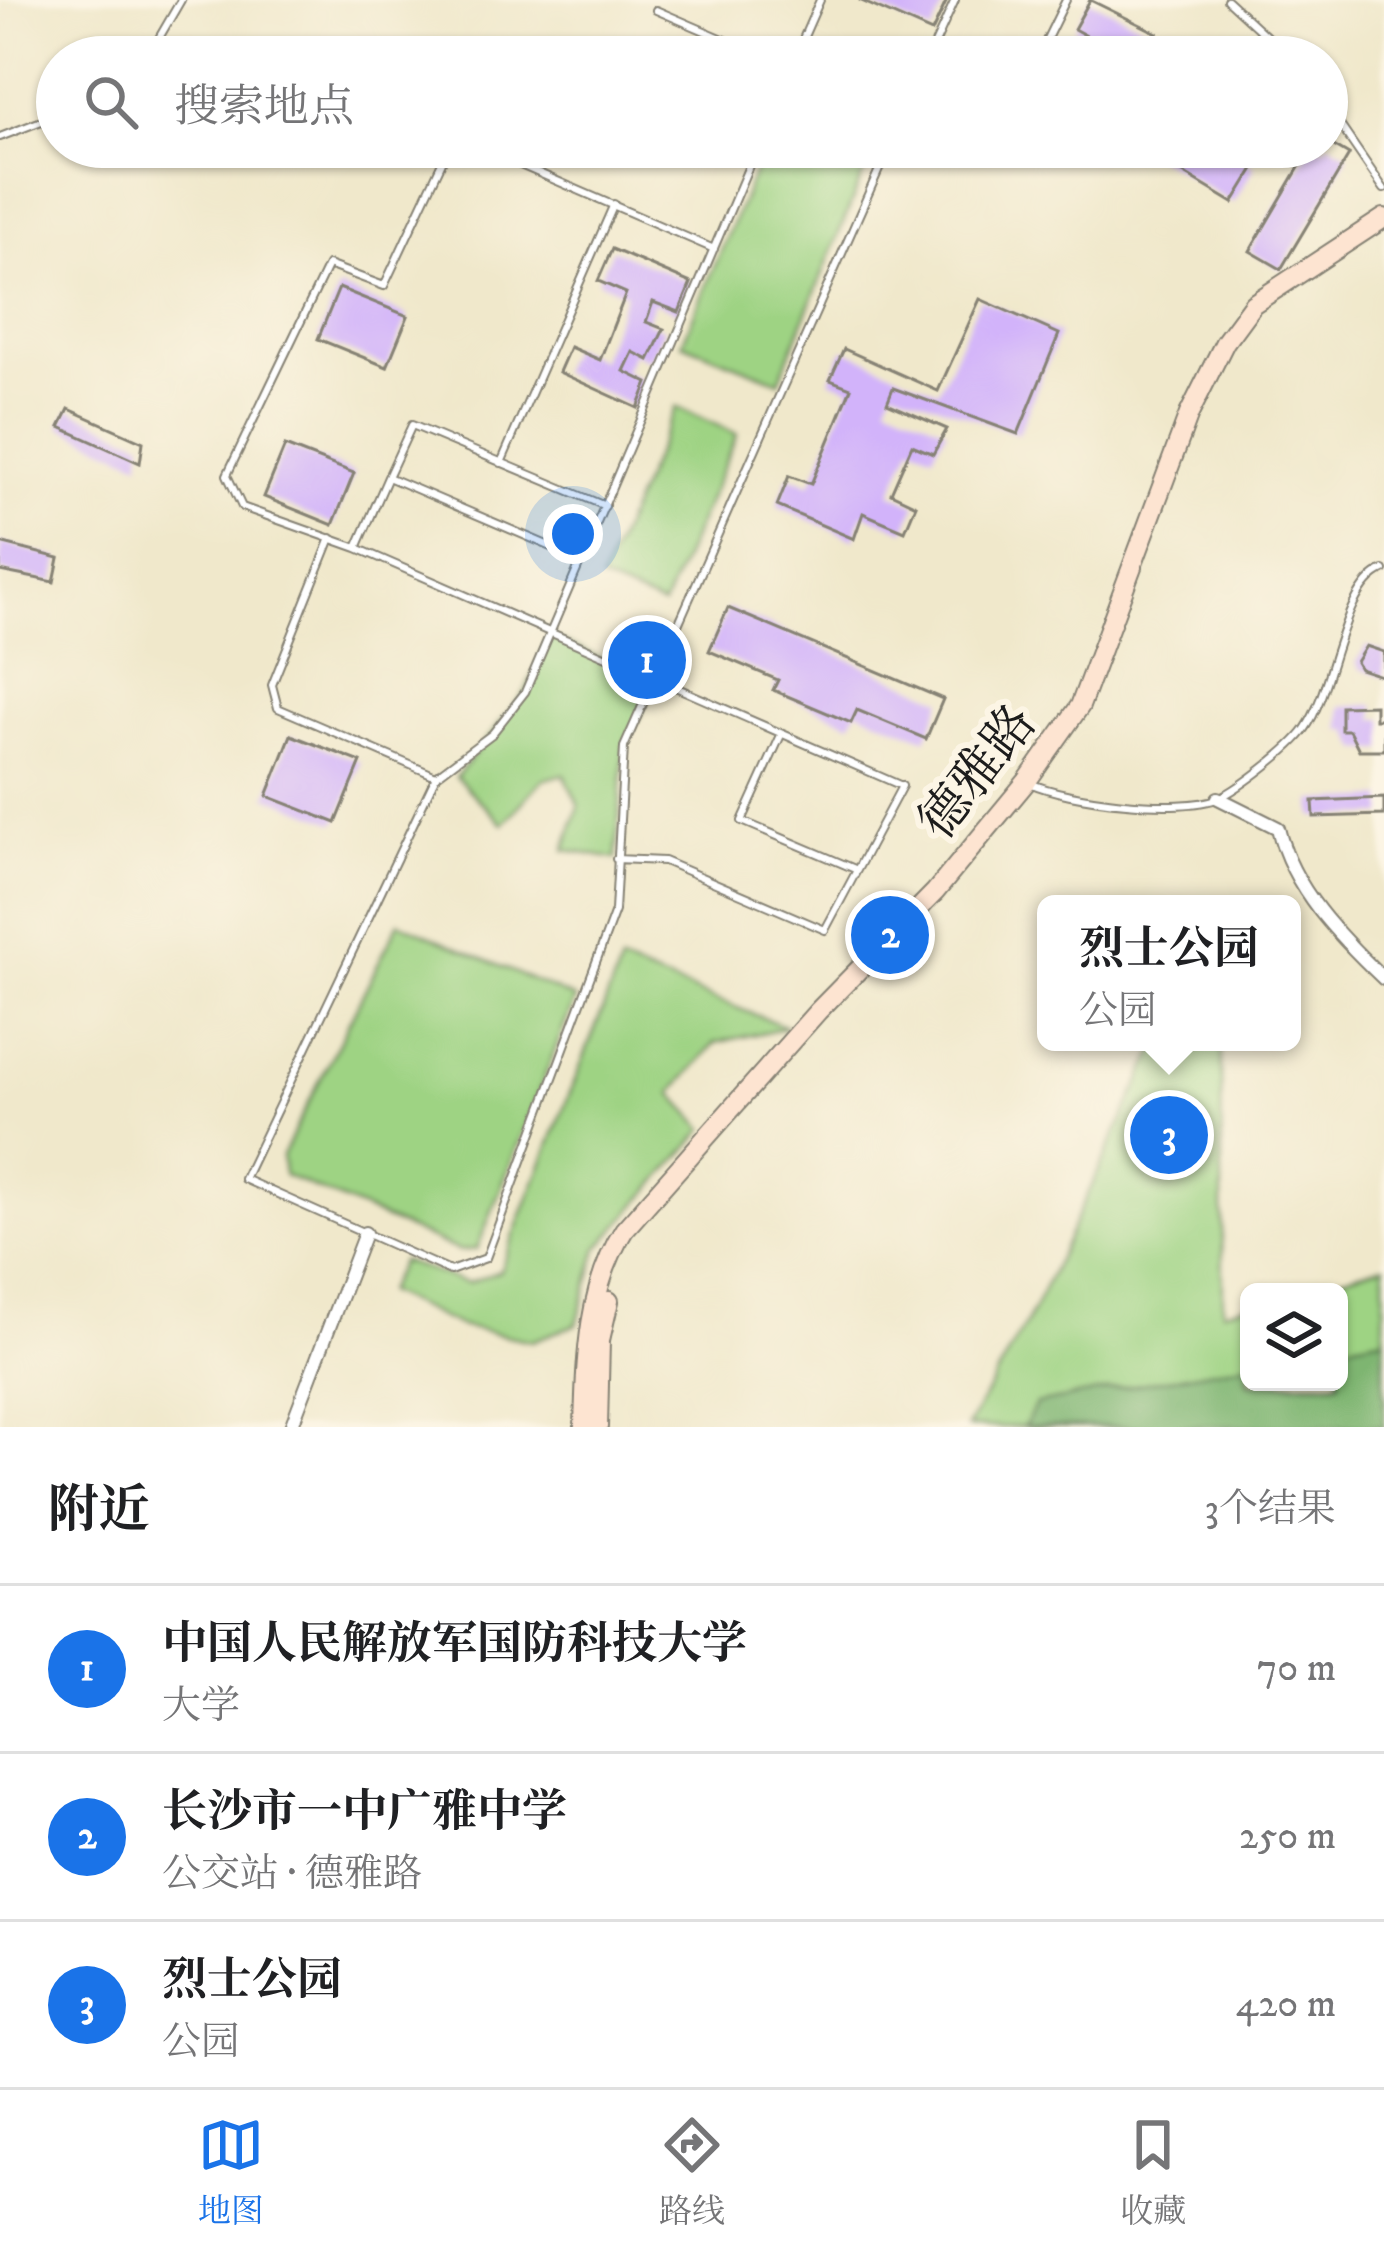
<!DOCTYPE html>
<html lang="zh">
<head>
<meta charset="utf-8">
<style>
	body { margin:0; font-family:"IM FELL DW Pica","Noto Serif SC",serif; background:#f6f6f6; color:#202124 }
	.controls { position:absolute; right:36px; bottom:36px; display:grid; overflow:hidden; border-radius:18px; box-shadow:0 3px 9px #0004 }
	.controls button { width:108px; height:108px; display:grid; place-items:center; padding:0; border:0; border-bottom:3px solid #e0e0e0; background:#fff; color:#202124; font:60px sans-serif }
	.you { position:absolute; left:573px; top:534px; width:42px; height:42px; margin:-30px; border:9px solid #fff; border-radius:50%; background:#1a73e8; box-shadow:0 0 0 18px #1a73e833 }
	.badge { display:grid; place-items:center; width:78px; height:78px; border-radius:50%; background:#1a73e8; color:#fff; font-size:39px; font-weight:700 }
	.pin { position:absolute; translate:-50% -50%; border:6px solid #fff; box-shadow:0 3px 12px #0006 }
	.popup { position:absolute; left:1037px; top:895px; width:264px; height:156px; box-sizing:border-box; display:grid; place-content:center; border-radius:18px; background:#fff; filter:drop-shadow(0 3px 9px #0005); font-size:39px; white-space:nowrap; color:#757577 }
	.popup b { font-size:45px; color:#202124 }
	.popup::after { content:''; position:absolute; left:50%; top:100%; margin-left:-24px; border:24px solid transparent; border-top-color:#fff }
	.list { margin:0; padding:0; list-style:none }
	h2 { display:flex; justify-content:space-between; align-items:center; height:156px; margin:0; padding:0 48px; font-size:51px }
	h2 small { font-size:39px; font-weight:400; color:#757577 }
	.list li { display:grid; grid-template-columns:78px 1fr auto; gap:36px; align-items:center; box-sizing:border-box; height:168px; padding:0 48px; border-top:3px solid #e0e0e0 }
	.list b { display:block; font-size:45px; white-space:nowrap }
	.list p { margin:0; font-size:39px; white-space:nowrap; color:#757577 }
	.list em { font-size:39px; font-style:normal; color:#757577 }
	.icon { flex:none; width:66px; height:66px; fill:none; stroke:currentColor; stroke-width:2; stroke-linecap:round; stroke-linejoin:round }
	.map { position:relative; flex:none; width:1384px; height:1427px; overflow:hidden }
	.search { position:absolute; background:#fff; box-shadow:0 3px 9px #0004; left:36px; right:36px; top:36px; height:132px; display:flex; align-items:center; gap:30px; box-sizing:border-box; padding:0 42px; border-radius:66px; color:#757577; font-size:45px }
	.sheet { height:660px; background:#fff }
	nav { display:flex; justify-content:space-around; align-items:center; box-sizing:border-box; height:168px; border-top:3px solid #e0e0e0; background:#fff; font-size:33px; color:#757577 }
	nav a { display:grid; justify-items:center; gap:6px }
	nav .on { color:#1a73e8 }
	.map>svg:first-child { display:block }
	.green { fill:#9ed383; stroke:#5d7850; stroke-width:3 }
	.forest { fill:#7eb571; stroke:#4d6846; stroke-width:3 }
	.building { fill:#d2b3fa }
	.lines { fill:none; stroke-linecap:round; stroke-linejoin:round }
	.lane-casing { stroke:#868274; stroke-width:10 }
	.street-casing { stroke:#868274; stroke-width:16 }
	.secondary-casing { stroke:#868274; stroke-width:22 }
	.lane { stroke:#fff; stroke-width:6 }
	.street { stroke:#fff; stroke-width:12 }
	.secondary { stroke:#fde4d1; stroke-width:18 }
	.labels { text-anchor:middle; stroke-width:12; stroke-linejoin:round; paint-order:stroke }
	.street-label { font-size:51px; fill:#1c1c1c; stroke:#fcf5e5 }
</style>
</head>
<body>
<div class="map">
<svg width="1384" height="1427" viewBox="0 0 1384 1427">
	<rect width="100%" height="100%" fill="#fcf5e5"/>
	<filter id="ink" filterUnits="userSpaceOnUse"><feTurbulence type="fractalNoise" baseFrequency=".00833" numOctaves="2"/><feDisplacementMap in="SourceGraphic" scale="24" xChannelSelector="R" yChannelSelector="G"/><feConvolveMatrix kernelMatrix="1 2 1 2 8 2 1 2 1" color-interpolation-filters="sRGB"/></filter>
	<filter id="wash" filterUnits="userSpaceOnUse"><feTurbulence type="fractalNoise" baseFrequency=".004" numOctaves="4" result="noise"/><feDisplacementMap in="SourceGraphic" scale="48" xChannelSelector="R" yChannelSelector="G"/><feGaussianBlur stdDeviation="2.7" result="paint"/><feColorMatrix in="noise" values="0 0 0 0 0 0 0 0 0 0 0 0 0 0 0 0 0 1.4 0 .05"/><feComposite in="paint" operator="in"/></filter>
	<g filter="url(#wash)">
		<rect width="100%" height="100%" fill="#f0e8cb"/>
		<path class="green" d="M765,147h109l-95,234 -97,-38z
			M676,407l61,27 -74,172 -63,-26z
			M549,636l108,45 -33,66 -8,112 -51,-9 14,-44 -15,-32 -22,6 -39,44 -47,-47 69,-85z
			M399,922l176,77 -98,250 -18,2 -175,-76 -2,-19z
			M621,963l166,64 -72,16 -43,50 33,36 -107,119 -21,76 -45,17 -73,-15 -73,-34 15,-31 66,22 33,-12z
			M1159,1042h62l2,269 26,-7v78h90v-90h-48l93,-27v162h-417l68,-120z"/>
		<path class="forest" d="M1384,1337v90h-360l12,-23 213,-41v19h90v-36z"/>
		<g id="blocks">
			<path class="building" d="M859,0h88l-15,32z
				M1090,0l67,33 -13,24h-19l-51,-28z
				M1327,142l22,13 -68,114 -31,-18 61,-104h16z
				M1140,147h82l33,20 -22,36z
				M612,249l79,34 -12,29 -26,-10 -7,20 18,7 -15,31 -16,-8 -9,19 24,12 -10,25 -79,-36 11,-25 30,13 26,-67 -28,-12z
				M339,288l69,28 -21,51 -69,-28z
				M980,299l79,35 -41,100 -125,-46 -6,15 60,26 -14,25 -21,-9 -21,48 25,12 -11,26 -42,-18 -9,26 -77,-33 12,-30 22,8 40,-96 -21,-8 14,-31 94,42z
				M69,409l74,33 -3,21 -80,-36z
				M285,446l69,27 -21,52 -69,-28z
				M0,543l59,15 -5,24 -54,-11z
				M728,608l215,91 -17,40 -69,-29 -6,13 -78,-33 5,-10 -69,-29z
				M1366,646l18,6v25l-24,-8 -4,-7z
				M1375,705v14h9v31h-25l-10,-20h-8v-24z
				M291,735l70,27 -25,61 -69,-27z
				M1384,798v17l-70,2 -1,-16z"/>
		</g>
	</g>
	<g filter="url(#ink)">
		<use href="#blocks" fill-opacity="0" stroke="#868274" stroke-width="3"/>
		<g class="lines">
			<g class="lane-casing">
				<path id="lane" d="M1227,0l62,57
					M656,10l109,47
					M148,57l33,-57
					M795,57l25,-57
					M929,57l26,-57
					M1038,57l28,-57
					M1327,106l57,83
					M0,137l57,-22
					M449,147l-65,139 -56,-21 -101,210 15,32 115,41 545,238 -77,144 -161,-69 -48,-2
					M479,147l235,102
					M501,463l113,-259
					M388,477l24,-52 193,81
					M331,538l-59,147 6,23 158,68 56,-42 33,-42 232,-545
					M357,548l31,-71 194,83
					M781,735l-39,86 113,48
					M436,776l-192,403 206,92 36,-13 129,-347 9,-164 265,-600
					M1030,783c36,17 151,31 189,15 21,-10 73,-50 86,-69 29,-40 36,-142 79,-159"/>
			</g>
			<g class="street-casing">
				<path id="street" d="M1218,798l60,30c14,61 62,109 106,151
					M291,1427l74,-194"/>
			</g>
			<g class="secondary-casing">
				<path id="secondary" d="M584,1427c2,-67 3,-138 40,-197l194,-219 117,-119 92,-111 53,-75 109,-292 36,-72 28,-38 131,-86
					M598,1427l2,-87 9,-39"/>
			</g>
			<use href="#lane" class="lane"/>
			<use href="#street" class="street"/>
			<use href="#secondary" class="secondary"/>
		</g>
	</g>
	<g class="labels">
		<g class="street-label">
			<text transform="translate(976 771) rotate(-52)" y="18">德雅路</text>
		</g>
	</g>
</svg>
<div class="controls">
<button><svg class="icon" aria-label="layers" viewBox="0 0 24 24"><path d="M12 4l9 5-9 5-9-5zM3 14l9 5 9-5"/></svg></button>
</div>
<div class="you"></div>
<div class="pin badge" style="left:647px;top:660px">1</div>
<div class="pin badge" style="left:890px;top:935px">2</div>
<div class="pin badge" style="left:1169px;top:1135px">3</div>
<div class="popup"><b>烈士公园</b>公园</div>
<div class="search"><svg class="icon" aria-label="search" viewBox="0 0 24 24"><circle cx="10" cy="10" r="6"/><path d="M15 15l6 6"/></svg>搜索地点</div>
</div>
<section class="sheet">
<h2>附近<small>3个结果</small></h2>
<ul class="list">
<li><span class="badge">1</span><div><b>中国人民解放军国防科技大学</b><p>大学</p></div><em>70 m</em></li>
<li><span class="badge">2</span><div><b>长沙市一中广雅中学</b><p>公交站 · 德雅路</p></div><em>250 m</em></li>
<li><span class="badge">3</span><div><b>烈士公园</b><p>公园</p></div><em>420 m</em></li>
</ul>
</section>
<nav>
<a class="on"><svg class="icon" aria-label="map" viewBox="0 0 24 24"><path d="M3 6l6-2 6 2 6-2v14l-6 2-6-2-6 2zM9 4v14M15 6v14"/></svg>地图</a>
<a><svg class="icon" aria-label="directions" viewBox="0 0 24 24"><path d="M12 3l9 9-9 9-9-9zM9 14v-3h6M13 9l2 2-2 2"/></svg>路线</a>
<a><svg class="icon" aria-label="saved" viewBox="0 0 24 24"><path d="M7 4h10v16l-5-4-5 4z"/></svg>收藏</a>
</nav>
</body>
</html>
